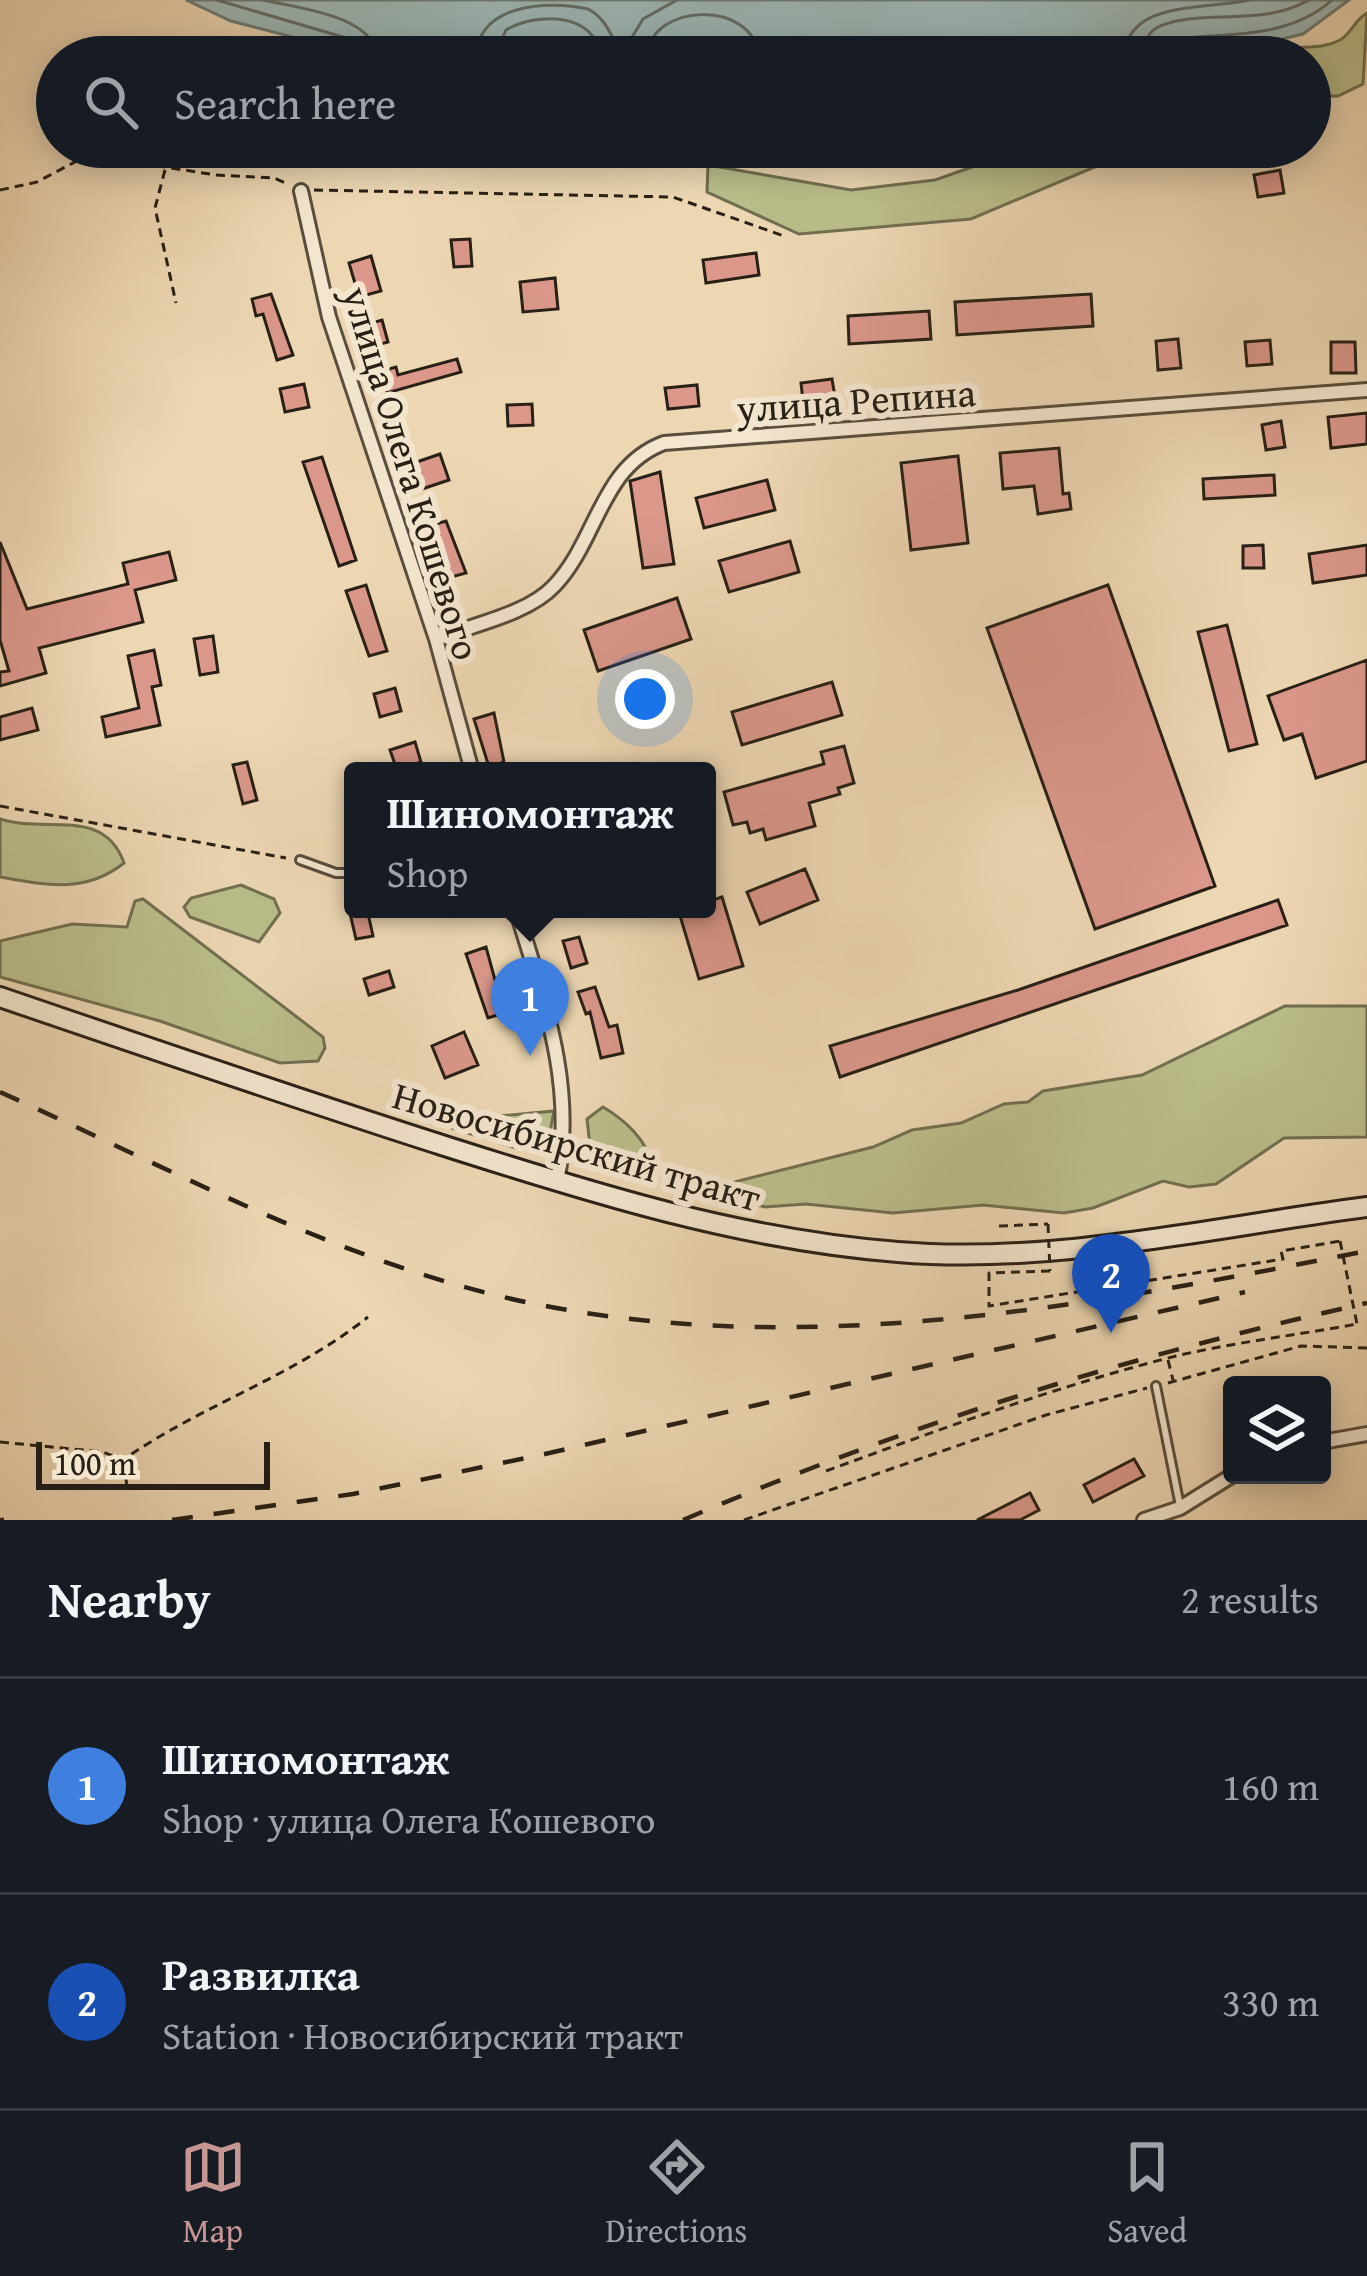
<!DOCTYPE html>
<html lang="en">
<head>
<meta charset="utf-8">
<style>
	body { margin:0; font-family:"Gentium Book Plus",serif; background:#20242c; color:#f1f3f6 }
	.controls { position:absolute; right:36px; bottom:36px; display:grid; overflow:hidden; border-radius:12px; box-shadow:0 6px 30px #0003 }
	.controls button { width:108px; height:108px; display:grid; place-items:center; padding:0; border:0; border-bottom:3px solid #363941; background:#171b24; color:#f1f3f6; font:60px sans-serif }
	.scale { position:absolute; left:36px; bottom:30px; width:234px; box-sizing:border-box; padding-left:12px; border:6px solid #282016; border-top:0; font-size:33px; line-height:42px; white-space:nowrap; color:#282016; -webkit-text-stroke:9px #f3e5ce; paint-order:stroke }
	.you { position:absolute; left:645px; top:699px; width:42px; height:42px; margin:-30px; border:9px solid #fff; border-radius:50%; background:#1a73e8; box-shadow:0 0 0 18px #1a73e833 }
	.badge { display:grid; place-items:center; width:78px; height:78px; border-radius:50%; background:#c59692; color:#fff; font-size:39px; font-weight:700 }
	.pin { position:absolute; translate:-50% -99px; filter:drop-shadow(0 3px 6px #0008) }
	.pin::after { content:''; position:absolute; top:63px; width:42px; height:36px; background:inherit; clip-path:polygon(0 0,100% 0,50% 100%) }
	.popup { position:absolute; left:344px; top:762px; width:372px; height:156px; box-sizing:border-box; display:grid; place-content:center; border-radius:12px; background:#171b24; filter:drop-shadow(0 3px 9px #0005); font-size:39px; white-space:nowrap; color:#9ea1a6 }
	.popup b { font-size:45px; color:#f1f3f6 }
	.popup::after { content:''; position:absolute; left:50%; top:100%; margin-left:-24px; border:24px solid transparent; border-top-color:#171b24 }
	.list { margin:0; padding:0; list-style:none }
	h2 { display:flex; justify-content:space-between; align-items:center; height:156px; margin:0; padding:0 48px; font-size:51px }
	h2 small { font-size:39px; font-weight:400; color:#9ea1a6 }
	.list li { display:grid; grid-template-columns:78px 1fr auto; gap:36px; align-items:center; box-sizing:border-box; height:216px; padding:0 48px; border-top:3px solid #363941 }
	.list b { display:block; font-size:45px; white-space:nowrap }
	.list p { margin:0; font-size:39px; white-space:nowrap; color:#9ea1a6 }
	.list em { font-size:39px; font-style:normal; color:#9ea1a6 }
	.icon { flex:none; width:66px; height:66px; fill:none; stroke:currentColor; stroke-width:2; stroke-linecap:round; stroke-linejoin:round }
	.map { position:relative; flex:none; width:1367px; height:1520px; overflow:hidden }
	.search { position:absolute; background:#171b24; box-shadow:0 6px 30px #0003; left:36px; right:36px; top:36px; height:132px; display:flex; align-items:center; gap:30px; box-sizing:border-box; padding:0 42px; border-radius:66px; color:#9ea1a6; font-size:45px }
	.sheet { height:588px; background:#171b24 }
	nav { display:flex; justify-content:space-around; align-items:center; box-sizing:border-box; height:168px; border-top:3px solid #363941; background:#171b24; font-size:33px; color:#9ea1a6 }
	nav a { display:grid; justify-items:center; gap:6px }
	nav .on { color:#c59692 }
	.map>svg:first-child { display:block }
	.green { fill:#babe8b; stroke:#716f50; stroke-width:3 }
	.water { fill:#9cb7b6; stroke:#6e7b76; stroke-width:3 }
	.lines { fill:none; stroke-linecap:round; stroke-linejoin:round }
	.shore { stroke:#626c66; stroke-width:3 }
	.building { fill:#da978a; stroke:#282016; stroke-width:3 }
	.lane-casing { stroke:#594e3d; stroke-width:12 }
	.street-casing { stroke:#594e3d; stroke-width:18 }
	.secondary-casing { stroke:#282016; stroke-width:24 }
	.path { stroke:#282016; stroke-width:3; stroke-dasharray:9 6; stroke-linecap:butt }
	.lane { stroke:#f3e5ce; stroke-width:6 }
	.street { stroke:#f3e5ce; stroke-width:12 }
	.secondary { stroke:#f3e5ce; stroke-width:18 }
	.rail { stroke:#282016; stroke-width:4.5; stroke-dasharray:21 21; stroke-linecap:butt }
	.path-bridge { stroke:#282016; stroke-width:3; stroke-dasharray:9 6; stroke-linecap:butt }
	.labels { text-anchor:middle; stroke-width:12; stroke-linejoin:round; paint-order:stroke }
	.street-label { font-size:39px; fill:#282016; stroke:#f3e5ce }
</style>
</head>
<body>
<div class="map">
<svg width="1367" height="1520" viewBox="0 0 1367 1520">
	<rect width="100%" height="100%" fill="#edd7b3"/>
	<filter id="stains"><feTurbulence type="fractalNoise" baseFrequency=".00167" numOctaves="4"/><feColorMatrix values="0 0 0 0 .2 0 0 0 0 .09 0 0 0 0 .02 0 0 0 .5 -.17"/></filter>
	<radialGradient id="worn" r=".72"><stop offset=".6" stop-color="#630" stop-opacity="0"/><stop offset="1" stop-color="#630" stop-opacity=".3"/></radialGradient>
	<path class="green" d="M1367,13l-4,71 -25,12h-28v-39h-45c24,-16 51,-4 75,-17 12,-7 15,-21 27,-27z
		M1029,147h113l-171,72 -172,15 -92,-42 1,-27 143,25 84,-10z
		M0,819c46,15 104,-13 124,44 -39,31 -78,22 -124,14z
		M241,885l33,14 6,14 -21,29 -69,-25 -6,-10 7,-9z
		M143,899l180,138 2,11 -7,13 -38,2 -120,-42 -160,-44v-36l72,-17 55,3 8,-26z
		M1285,1006h82v131l-83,1 -68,46 -27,3 -26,-6 -70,27 -29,5 -81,-8 -90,8 -87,-9 -41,3 -32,-9 -3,-15 143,-36 39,-17 49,-7 43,-19 24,-2 15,-11 99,-16z
		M603,1107c22,13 44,33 49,58l-19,13 -11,-1 -31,-22 -4,-36z
		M554,1111l-4,21 -31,17 -86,-27z"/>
	<path class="water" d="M186,0h1163l-46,34 -55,13 -95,10h-418l-12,-13 -31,-2 -23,15h-89l-14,-9 -22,-2 -30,11 -156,-3 -127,-33z"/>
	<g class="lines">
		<path class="shore" d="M217,0l136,40 9,17
			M263,0c34,8 111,15 114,57
			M476,57c2,-53 71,-57 112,-48 21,11 22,30 35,43l20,-33 34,-19
			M494,57l12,-27c30,-18 91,-18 94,27
			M647,57c3,-56 108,-57 112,0
			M1124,57c3,-57 80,-47 125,-57
			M1142,57c1,-13 5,-25 18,-31 44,-18 99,2 149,-26
			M1157,57l10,-17c56,-8 120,1 165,-40"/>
	</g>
	<path class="building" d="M1280,170l4,23 -26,4 -4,-22z
		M470,239l2,27 -18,1 -3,-27z
		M756,253l3,22 -53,8 -3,-23z
		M371,256l10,35 -22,6 -10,-34z
		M555,278l3,31 -35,3 -3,-30z
		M271,294l22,61 -16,5 -14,-46 -7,2 -4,-17z
		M1091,294l2,32 -136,9 -2,-33z
		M929,311l2,28 -82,5 -1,-28z
		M382,320l6,22 -21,6 -6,-22z
		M1178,339l3,29 -23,2 -2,-29z
		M1270,340l2,24 -25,2 -2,-24z
		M1331,342h24l1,31h-25z
		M457,359l4,13 -74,21 -6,-22 15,-4 2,8z
		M832,379l3,18 -32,4 -2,-18z
		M304,384l5,23 -24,5 -5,-23z
		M697,385l2,21 -31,3 -3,-21z
		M532,404l1,21 -25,1 -1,-21z
		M1367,413v31l-36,4 -3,-31z
		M1281,421l4,26 -19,3 -4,-25z
		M1059,448l4,46 6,-1 2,16 -33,5 -4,-28 -31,3 -3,-36z
		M440,454l9,26 -30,10 -8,-26z
		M958,456l10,87 -57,7 -10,-87z
		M322,457l34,103 -17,6 -36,-104z
		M660,472l14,92 -31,4 -13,-87z
		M1274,475l1,20 -71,4 -1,-20z
		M767,480l8,30 -71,18 -8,-30z
		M446,521l20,52 -22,6 -16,-53z
		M790,541l9,31 -70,20 -10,-31z
		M0,542l27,67 101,-25 -5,-21 46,-11 7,28 -41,10 8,32 -104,26 7,25 -46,13v-14l9,-1 -9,-31z
		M1263,545l1,23h-21v-22z
		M1367,545v30l-54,8 -4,-29z
		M366,585l21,66 -18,5 -23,-65z
		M1108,585l107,301 -120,43 -108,-301z
		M677,598l14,41 -93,32 -14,-41z
		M1227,625l30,119 -28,7 -31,-119z
		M213,636l5,36 -18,3 -6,-36z
		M154,650l7,35 -9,2 8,38 -54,12 -4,-20 37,-9 -11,-52z
		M1367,660v101l-51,17 -14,-44 -18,6 -16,-44z
		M832,682l10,33 -100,30 -10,-33z
		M395,688l6,23 -21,6 -6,-23z
		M32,708l6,22 -38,10v-23z
		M494,713l10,49 -15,5 -15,-48z
		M415,742l6,20 -24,8 -7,-20z
		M844,746l10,37 -16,5 2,6 -31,9 6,23 -49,14 -3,-11 -13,4 -3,-11 -14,3 -9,-33 100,-28 -3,-12z
		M247,762l10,38 -14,4 -10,-39z
		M805,869l13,31 -58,24 -13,-32z
		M722,897l21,69 -44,13 -21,-70h29v-7z
		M1278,900l9,25 -447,152 -10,-31 188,-56z
		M349,909h18l6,27 -17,3z
		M579,937l8,26 -16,5 -8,-27z
		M486,947l18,66 -16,5 -22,-64z
		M389,971l5,16 -25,8 -5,-16z
		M595,987l14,40 8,-2 6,28 -22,5 -11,-46 -4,2 -8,-22z
		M464,1032l14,33 -33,13 -13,-32z
		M1134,1459l10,17 -51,26 -9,-17z
		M1030,1493l9,17 -19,10h-43z"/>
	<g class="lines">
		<g class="lane-casing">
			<path id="lane" d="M300,860l36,13h17
				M1156,1386l24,120"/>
		</g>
		<g class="street-casing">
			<path id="street" d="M301,191l28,126 107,322 36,132
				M436,639c36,-14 92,-25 118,-53 44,-46 46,-119 110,-143l703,-53
				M516,909c28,92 60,176 41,273
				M1322,1442l45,-8
				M1144,1520l36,-12 53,-33"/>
		</g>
		<g class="secondary-casing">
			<path id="secondary" d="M0,997c149,51 298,102 448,150 147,47 295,93 450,105 156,13 315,-25 469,-45"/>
		</g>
		<path class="path" d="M165,170l-10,38 21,95
			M0,190l37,-8 51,-27 128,20 58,3 14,6
			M314,190l359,7 111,39
			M0,806l286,52
			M999,1226l49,-2
			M1050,1271l-61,2v33l294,-47 -2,-8 59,-10
			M1168,1360l5,20
			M1168,1383l133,-37 66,2
			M0,1442l103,10 20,8c80,-56 168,-82 245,-143
			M124,1462l3,25
			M826,1471c115,-42 231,-85 350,-115 61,-14 121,-21 181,-32
			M744,1520l302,-105 101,-27"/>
		<use href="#lane" class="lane"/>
		<use href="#street" class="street"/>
		<use href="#secondary" class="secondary"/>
		<path class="rail" d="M0,1092c161,72 323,161 495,203 287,70 587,12 872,-44
			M0,1520h4
			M172,1520l181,-26 192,-40 700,-162
			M683,1520c228,-97 443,-163 684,-217"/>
		<path class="path-bridge" d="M1048,1224l2,47
			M1340,1241l17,83"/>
	</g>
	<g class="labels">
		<g class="street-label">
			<text transform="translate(856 400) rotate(-4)" y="14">улица Репина</text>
			<text transform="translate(412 473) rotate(73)" y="14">улица Олега Кошевого</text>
			<text transform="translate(577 1146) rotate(16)" y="14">Новосибирский тракт</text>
		</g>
	</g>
	<rect width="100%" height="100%" filter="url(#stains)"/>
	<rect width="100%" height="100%" fill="url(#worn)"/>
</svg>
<div class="controls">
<button><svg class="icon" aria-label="layers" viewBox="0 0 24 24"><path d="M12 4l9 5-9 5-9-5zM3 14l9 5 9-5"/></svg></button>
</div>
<div class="scale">100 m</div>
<div class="you"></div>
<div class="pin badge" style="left:530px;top:1056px;background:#3f7fe0">1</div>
<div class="popup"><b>Шиномонтаж</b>Shop</div>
<div class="pin badge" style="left:1111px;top:1333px;background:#1a4fb4">2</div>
<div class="search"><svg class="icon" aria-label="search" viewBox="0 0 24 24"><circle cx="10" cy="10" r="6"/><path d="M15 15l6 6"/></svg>Search here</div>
</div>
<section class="sheet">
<h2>Nearby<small>2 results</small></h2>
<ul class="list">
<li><span class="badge" style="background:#3f7fe0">1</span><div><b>Шиномонтаж</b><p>Shop · улица Олега Кошевого</p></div><em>160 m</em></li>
<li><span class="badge" style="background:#1a4fb4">2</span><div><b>Развилка</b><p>Station · Новосибирский тракт</p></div><em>330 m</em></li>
</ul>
</section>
<nav>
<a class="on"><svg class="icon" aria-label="map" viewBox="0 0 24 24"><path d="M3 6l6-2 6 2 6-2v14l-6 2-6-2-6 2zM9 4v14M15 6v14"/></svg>Map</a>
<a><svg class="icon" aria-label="directions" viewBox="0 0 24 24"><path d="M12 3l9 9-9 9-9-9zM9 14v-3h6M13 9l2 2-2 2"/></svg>Directions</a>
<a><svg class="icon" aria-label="saved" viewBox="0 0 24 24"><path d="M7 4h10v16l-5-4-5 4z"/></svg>Saved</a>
</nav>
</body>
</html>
